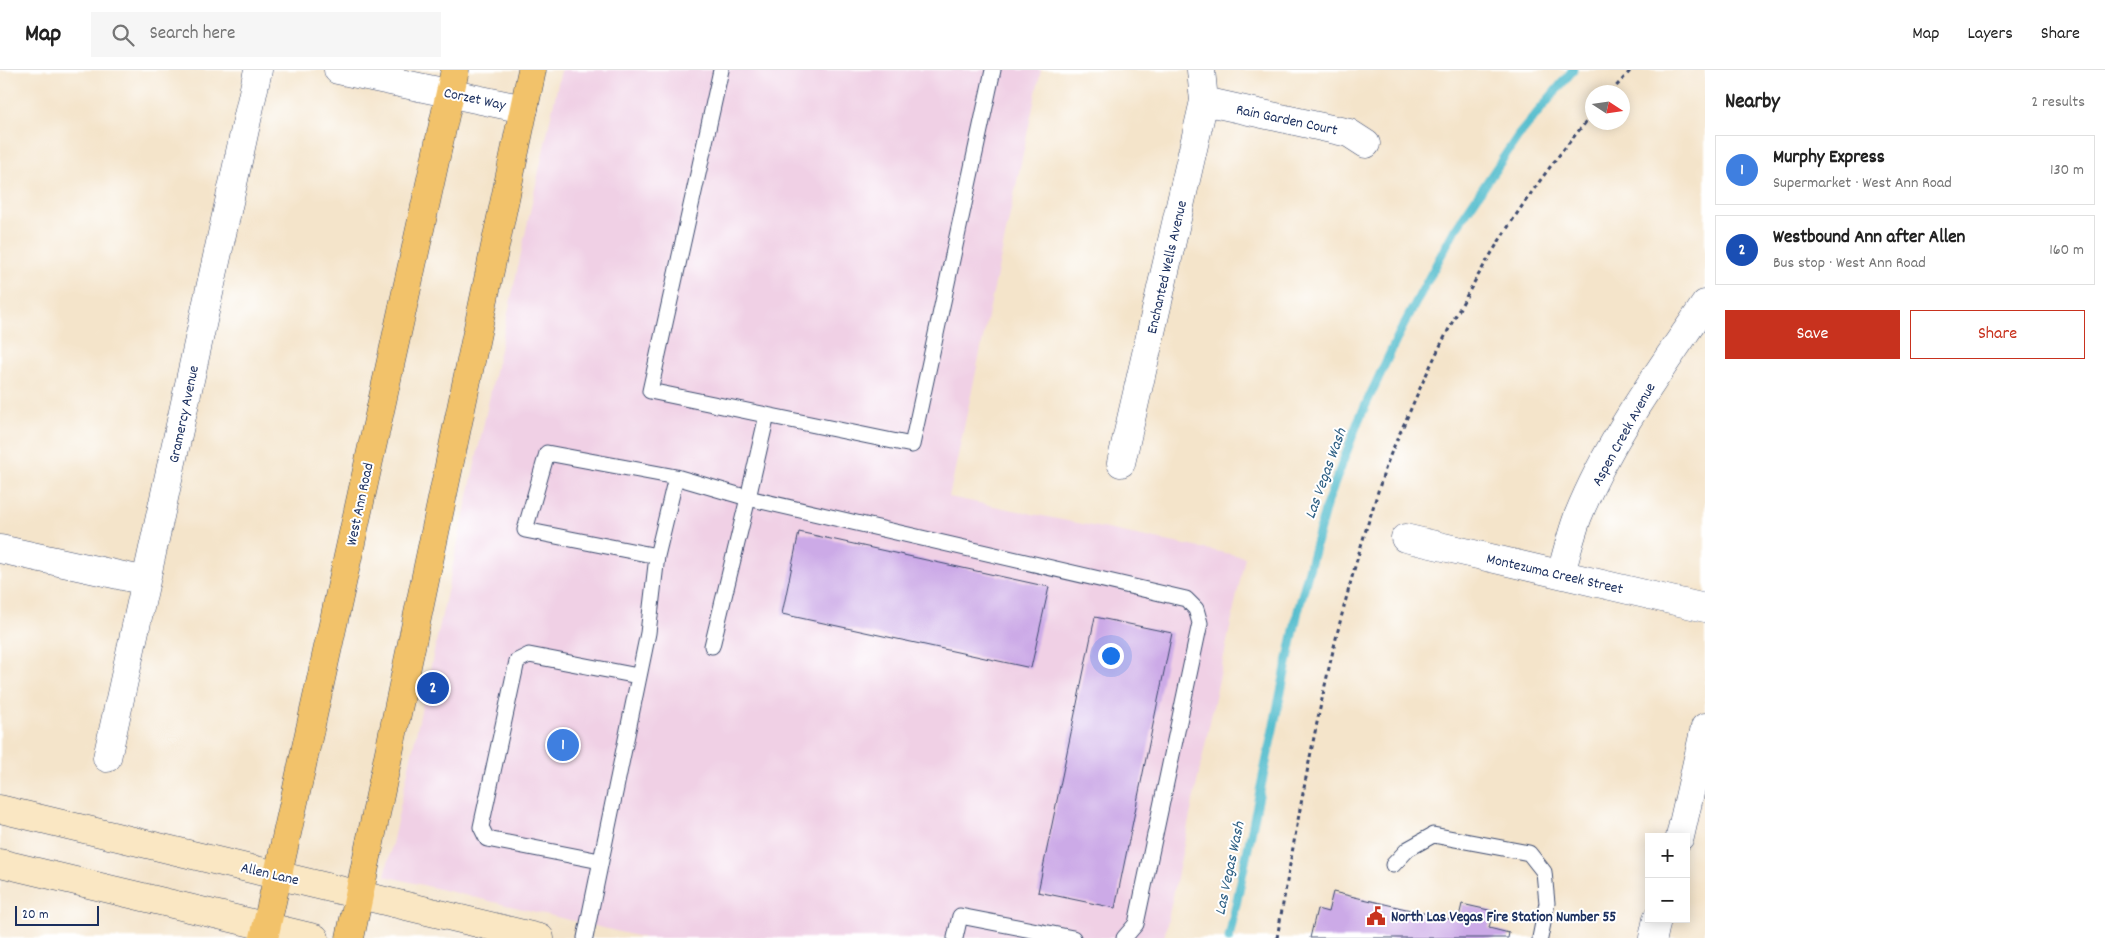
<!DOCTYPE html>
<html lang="en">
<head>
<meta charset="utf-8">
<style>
	body { margin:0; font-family:Dekko,sans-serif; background:#f6f6f6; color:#222 }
	.controls { position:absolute; right:15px; bottom:15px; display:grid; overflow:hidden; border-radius:0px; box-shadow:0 2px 12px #0003 }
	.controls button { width:45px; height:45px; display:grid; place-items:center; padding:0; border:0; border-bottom:1px solid #e0e0e0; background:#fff; color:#222; font:25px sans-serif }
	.compass { position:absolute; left:1585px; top:15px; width:45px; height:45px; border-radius:50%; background:#fff; box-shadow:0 2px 12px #0003; rotate:102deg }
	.scale { position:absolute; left:15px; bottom:12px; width:84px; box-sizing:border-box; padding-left:5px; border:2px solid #1b2f5e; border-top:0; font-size:14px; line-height:18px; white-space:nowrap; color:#1b2f5e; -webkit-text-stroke:4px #fff; paint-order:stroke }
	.you { position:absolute; left:1110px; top:585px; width:18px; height:18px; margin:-12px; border:4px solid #fff; border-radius:50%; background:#1a73e8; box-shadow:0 0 0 8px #1a73e833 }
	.badge { display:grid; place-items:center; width:32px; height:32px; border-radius:50%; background:#c8321e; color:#fff; font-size:16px; font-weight:700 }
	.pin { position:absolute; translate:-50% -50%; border:2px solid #fff; box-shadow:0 1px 5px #0006 }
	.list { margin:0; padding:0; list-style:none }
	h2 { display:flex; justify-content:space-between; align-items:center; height:65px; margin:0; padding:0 20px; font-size:21px }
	h2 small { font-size:16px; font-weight:400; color:#767676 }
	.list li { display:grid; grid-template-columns:32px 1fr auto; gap:15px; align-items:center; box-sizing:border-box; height:70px; margin:0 10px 10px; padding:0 10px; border:1px solid #e0e0e0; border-radius:0px }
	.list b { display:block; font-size:19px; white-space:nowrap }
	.list p { margin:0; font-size:16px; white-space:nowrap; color:#767676 }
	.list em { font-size:16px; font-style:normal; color:#767676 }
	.actions { display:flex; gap:10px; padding:15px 20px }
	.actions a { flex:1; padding:11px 0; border:1px solid #c8321e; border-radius:0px; text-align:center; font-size:18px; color:#c8321e }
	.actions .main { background:#c8321e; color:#fff }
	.icon { flex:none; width:28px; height:28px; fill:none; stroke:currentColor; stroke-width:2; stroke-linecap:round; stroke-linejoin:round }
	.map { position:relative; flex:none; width:1705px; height:868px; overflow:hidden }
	header { display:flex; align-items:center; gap:30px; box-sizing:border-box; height:70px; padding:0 25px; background:#fff; border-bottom:1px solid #e0e0e0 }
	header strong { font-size:24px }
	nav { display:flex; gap:28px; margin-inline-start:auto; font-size:18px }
	.search { width:350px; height:45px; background:#f6f6f6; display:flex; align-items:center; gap:12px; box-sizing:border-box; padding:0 18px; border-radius:0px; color:#767676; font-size:19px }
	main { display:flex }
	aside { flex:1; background:#fff }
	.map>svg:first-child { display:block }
	.built { fill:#f0d0e5 }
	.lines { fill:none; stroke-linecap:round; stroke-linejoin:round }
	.stream { stroke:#51bccc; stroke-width:9 }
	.building { fill:#ccaae7 }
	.service-casing { stroke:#3c4a6e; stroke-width:17 }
	.minor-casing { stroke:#3c4a6e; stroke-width:29 }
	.secondary-casing { stroke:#3c4a6e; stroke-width:29 }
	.primary-casing { stroke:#3c4a6e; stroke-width:29 }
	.path { stroke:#3c4a6e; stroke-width:3; stroke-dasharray:4 4; stroke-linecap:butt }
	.service { stroke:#fff; stroke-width:15 }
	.minor { stroke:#fff; stroke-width:28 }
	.secondary { stroke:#fae7c3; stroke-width:28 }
	.primary { stroke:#f2c26a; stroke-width:28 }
	.labels { text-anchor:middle; stroke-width:4; stroke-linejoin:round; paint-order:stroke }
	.street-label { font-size:15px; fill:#1b2f5e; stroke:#fff }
	.poi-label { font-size:15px; font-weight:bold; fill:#1b2f5e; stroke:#fff; text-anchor:start }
	.water-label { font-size:16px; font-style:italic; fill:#2e6084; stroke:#fff }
</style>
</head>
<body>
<header>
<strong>Map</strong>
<div class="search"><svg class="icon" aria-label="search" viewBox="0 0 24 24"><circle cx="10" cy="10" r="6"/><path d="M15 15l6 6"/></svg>Search here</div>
<nav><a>Map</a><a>Layers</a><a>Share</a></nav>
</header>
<main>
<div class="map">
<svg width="1705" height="868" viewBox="0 0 1705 868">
	<rect width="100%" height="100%" fill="#fff"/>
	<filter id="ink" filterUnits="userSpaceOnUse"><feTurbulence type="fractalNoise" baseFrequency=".02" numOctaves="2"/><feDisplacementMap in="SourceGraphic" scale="10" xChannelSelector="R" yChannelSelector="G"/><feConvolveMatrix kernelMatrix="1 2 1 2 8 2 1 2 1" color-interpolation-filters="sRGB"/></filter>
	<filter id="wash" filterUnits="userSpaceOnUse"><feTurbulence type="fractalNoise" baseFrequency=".0096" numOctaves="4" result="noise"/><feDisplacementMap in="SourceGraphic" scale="20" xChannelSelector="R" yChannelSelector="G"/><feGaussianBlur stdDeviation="1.12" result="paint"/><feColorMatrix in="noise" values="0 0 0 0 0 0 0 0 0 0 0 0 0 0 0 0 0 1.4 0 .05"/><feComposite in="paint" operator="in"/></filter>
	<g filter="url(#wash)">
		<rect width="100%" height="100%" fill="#f4e4ca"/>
		<path class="built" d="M561,0h480l-92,427 296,60 -81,381h-519l-260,-62z"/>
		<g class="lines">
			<path class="stream" d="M1229,868l69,-327 28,-105 33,-87 41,-87 54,-101 64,-95 55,-66"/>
		</g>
		<g id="blocks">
			<path class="building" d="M799,462l250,55 -18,81 -249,-54z
				M1095,547l77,16 -57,275 -77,-16z
				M1333,822l125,29 4,-17 31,7 -4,17 20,5 -1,5h-198l7,-29 11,3z"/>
		</g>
	</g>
	<g filter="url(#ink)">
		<use href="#blocks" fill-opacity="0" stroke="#3c4a6e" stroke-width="1"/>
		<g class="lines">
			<g class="service-casing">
				<path id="service" d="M721,0l-71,321 262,54 81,-375
					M767,345l-19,83 438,101 10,10 4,14 -64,301 -12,14
					M657,486l-132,-26 22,-77 129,24
					M600,791l-113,-22 -6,-12 36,-166 12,-6 109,21
					M1393,795l15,-16 25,-14 96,18 15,19 3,31 -7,35
					M585,868l63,-305 9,-77 19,-79 72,21 -36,148
					M955,868l5,-22 113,22"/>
			</g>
			<g class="minor-casing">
				<path id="minor" d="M338,0l186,39
					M1204,31l145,32 17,11
					M1121,393l83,-362 -3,-31
					M1405,468l300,70
					M0,479l146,32
					M1561,504c5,-19 10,-39 17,-58 31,-77 81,-144 127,-212
					M107,688l151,-688
					M1680,767l25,-110
					M1653,868l4,-19"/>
			</g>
			<g class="secondary-casing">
				<path id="secondary" d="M0,739l540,129
					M0,793l315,75"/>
			</g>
			<g class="primary-casing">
				<path id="primary" d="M264,868l191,-868
					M350,868l182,-868"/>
			</g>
			<path class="path" d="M1611,22l20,-22
				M1277,868c25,-142 49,-284 93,-421 6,-18 11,-37 18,-56 7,-19 17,-38 25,-57 46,-105 105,-203 179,-289"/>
			<use href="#service" class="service"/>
			<use href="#minor" class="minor"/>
			<use href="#secondary" class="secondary"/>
			<use href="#primary" class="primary"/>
		</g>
	</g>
	<defs>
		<g id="civic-bare" transform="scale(1.5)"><path d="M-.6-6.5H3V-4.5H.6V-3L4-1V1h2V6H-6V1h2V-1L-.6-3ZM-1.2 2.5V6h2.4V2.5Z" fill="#c8321e" stroke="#fff" stroke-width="2.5" paint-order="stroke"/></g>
	</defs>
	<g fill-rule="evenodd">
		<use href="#civic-bare" x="1376" y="846"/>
	</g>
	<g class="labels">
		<g class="street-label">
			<text transform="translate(475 28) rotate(12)" y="5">Corzet Way</text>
			<text transform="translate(1287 49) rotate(12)" y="5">Rain Garden Court</text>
			<text transform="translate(1166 197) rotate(-77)" y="5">Enchanted Wells Avenue</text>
			<text transform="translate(183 344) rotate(-78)" y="5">Gramercy Avenue</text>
			<text transform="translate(1623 364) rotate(-61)" y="5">Aspen Creek Avenue</text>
			<text transform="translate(359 434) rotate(-78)" y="5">West Ann Road</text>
			<text transform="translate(1555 503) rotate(13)" y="5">Montezuma Creek Street</text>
			<text transform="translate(270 803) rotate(13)" y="5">Allen Lane</text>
		</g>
		<g class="poi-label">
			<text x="1391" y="851">North Las Vegas Fire Station Number 55</text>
		</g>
		<g class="water-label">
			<text transform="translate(1324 403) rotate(-70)" y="6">Las Vegas Wash</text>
			<text transform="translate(1228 798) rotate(-78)" y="6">Las Vegas Wash</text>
		</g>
	</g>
</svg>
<div class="controls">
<button>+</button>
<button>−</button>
</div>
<svg class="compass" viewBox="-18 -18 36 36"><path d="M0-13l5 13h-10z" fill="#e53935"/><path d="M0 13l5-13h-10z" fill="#767676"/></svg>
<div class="scale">20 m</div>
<div class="you"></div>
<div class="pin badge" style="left:563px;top:675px;background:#3f7fe0">1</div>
<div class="pin badge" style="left:433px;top:618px;background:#1a4fb4">2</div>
</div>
<aside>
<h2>Nearby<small>2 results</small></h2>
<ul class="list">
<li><span class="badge" style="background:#3f7fe0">1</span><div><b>Murphy Express</b><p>Supermarket · West Ann Road</p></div><em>130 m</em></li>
<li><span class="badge" style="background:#1a4fb4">2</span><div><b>Westbound Ann after Allen</b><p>Bus stop · West Ann Road</p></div><em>160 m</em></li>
</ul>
<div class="actions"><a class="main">Save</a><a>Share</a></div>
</aside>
</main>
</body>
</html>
